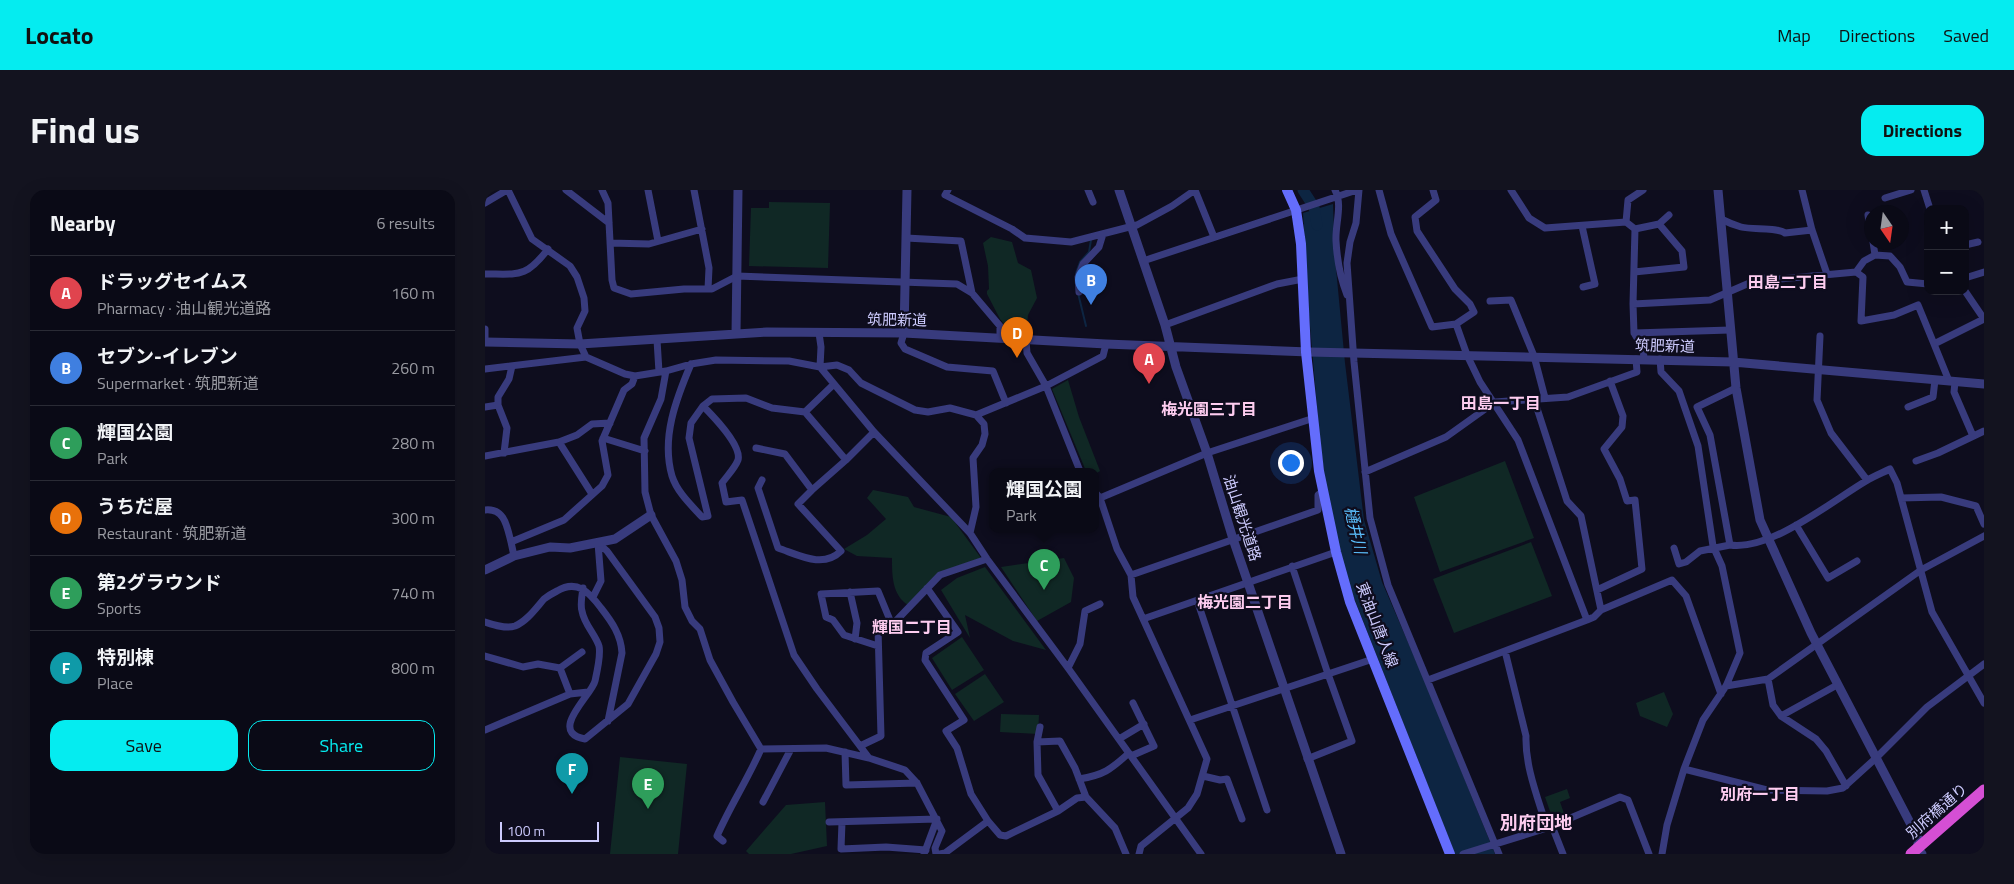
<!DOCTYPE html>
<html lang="en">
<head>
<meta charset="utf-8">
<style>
	body { margin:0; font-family:"Titillium Web","Noto Sans JP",sans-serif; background:#13131f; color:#f1f3f6 }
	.controls { position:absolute; right:15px; top:15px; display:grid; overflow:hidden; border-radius:10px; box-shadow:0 5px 20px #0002 }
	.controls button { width:45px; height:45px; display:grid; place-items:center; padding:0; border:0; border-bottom:1px solid #2a2b35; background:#0a0a16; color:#f1f3f6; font:25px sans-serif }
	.compass { position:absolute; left:1379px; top:15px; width:45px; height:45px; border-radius:50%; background:#0a0a16; box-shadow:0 5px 20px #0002; rotate:167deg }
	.scale { position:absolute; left:15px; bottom:12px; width:99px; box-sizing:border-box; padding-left:5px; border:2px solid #cdcbfe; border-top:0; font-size:14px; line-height:18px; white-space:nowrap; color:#cdcbfe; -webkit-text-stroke:4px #0e0d1e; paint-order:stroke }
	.you { position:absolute; left:805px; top:272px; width:18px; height:18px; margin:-12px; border:4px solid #fff; border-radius:50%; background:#1a73e8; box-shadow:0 0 0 8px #1a73e833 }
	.badge { display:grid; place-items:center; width:32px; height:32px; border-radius:50%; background:#05ecf0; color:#fff; font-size:16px; font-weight:700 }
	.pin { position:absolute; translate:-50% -41px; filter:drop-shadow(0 1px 2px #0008) }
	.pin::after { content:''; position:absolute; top:26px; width:18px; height:15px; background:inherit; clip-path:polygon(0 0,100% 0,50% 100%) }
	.popup { position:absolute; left:504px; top:278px; width:110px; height:65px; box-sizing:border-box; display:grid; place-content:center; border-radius:10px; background:#0a0a16; filter:drop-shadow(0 1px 4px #0005); font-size:16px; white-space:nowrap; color:#999aa1 }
	.popup b { font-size:19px; color:#f1f3f6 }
	.popup::after { content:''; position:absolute; left:50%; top:100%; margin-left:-10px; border:10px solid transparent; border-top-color:#0a0a16 }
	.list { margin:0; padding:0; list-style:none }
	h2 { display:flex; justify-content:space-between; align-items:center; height:65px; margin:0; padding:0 20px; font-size:21px }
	h2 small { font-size:16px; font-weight:400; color:#999aa1 }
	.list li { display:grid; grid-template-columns:32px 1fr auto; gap:15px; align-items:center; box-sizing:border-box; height:75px; padding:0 20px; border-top:1px solid #2a2b35 }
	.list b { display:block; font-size:19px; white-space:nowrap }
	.list p { margin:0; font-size:16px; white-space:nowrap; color:#999aa1 }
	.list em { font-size:16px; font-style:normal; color:#999aa1 }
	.actions { display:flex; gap:10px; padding:15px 20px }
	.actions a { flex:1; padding:11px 0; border:1px solid #05ecf0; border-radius:15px; text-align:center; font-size:18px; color:#05ecf0 }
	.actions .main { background:#05ecf0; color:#111 }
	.map { position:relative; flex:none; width:1499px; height:664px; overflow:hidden; border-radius:15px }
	header { display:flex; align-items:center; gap:30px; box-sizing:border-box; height:70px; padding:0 25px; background:#05ecf0; color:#111 }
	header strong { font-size:24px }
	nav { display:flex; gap:28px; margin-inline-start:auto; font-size:18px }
	.intro { display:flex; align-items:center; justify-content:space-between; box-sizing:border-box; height:120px; padding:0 30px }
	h1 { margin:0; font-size:35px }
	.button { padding:12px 22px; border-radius:15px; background:#05ecf0; color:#111; font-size:18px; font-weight:700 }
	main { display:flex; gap:30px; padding:0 30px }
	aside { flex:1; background:#0a0a16; border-radius:15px; box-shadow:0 5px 20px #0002 }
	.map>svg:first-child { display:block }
	.green { fill:#102825 }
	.water { fill:#0d2542 }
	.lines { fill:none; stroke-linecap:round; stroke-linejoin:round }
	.stream { stroke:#0d2542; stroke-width:2 }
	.river { stroke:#0d2542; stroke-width:11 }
	.minor { stroke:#383b7d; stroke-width:7 }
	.tertiary { stroke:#383b7d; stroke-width:9 }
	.secondary { stroke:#646dfc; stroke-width:10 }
	.trunk { stroke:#d54fd4; stroke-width:11 }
	.labels { text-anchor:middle; stroke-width:4.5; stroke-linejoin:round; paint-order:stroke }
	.street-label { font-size:15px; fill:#cdcbfe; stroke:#0e0d1e }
	.neighbourhood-label { font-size:16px; font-weight:bold; fill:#fecdf0; stroke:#0e0d1e }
	.water-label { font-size:16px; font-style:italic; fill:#5bbefc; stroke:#0e0d1e }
	.quarter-label { font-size:18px; font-weight:bold; fill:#fecdf0; stroke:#0e0d1e }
</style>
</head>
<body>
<header>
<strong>Locato</strong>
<nav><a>Map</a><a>Directions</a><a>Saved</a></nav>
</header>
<div class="intro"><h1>Find us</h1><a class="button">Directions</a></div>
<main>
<aside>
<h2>Nearby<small>6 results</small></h2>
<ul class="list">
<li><span class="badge" style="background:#e0444e">A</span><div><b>ドラッグセイムス</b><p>Pharmacy · 油山観光道路</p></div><em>160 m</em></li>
<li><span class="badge" style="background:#3f7fe0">B</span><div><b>セブン-イレブン</b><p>Supermarket · 筑肥新道</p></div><em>260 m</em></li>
<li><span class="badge" style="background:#2e9e5b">C</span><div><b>輝国公園</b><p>Park</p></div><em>280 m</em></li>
<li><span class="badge" style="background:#e8710a">D</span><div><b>うちだ屋</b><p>Restaurant · 筑肥新道</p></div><em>300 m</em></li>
<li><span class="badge" style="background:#2e9e5b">E</span><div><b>第2グラウンド</b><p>Sports</p></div><em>740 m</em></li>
<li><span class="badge" style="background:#0f9aa8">F</span><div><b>特別棟</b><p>Place</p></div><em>800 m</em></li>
</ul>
<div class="actions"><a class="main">Save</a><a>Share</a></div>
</aside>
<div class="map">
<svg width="1499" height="664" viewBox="0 0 1499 664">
	<rect width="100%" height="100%" fill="#0e0d1e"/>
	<path class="green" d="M284,12l61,1 -2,65 -79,-2 2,-58h18z
		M506,47l21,5 6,21 13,7 6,28 -9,17 -1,10 -23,-1 -4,-5 -13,-25v-3l2,-2 -1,-23 -5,-23z
		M583,190l11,37 21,54 -5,3v-3h-9l-34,-82z
		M1020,271l29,77 -94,34 -26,-75z
		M388,300l35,7 6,10 37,10 30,41 -41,14 -32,33c-16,-10 -16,-30 -16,-47l-35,-2 -13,-7 23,-14 19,-16 -19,-21z
		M1046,352l21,54 -98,37 -21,-54z
		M579,368l10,20 -3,24 -34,19 -36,-54z
		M500,377l61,83 -33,-9 -48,-26 5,23 -29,-48 16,-12z
		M477,447l22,33 -32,20 -20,-32z
		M500,484l19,28 -30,19 -19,-27z
		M1179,502l9,22 -6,13 -27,-11 -4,-13z
		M516,524l38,1 -1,19 -38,-2z
		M135,567l67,7 -9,90h-68z
		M1082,599l3,9 -10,4 5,14 -12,4 -8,-23z
		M340,612l2,44 -36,8h-42l-3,-3 40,-46z"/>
	<path class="water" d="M848,14l2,54 10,105 19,157 18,62 41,95 72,177h-40l-109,-276 -18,-78 -8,-58 -11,-128 -6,-101z"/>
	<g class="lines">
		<path class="stream" d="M591,83l4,-11 9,-10 2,-12
			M593,103l8,33"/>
		<path class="river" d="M818,0l11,17 3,18"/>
		<path class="minor" d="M23,0l24,49 38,27 7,11 7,21 1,13 -8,17 3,16 6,13 39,17 10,2 31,-5
			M81,0l43,33
			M117,0l6,13 4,77 2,8 17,6 53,-5h28l25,-13 220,8 15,9 28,33v11
			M163,0l10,51
			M209,0l15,78 -1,21
			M463,0l-3,5 67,34 13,9 46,4 66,-17 35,-19 23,-16
			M603,0l5,12
			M710,0l19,47
			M850,0c8,15 0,34 1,51 1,18 4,36 11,54
			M874,0l-3,33 -6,19 -3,21 7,99 16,156 18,67 111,269
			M894,0l12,44 41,93 24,-3 11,31 13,27 38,58 69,180
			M948,0l3,10 -21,17 2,14 38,58 15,15 4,8 -18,12
			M1026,0l18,28 16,10 81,-6 9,7 -2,75 1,29 9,15 1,11
			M1317,0l10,40 15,44
			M1439,0l6,19
			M1400,8l26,-8
			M0,13l22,-13
			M1383,25l3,22
			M1236,29c6,3 13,6 20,8 11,3 37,0 44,6l27,-3
			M1141,32l2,-22 15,-10
			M1174,34l10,-9
			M1097,36l13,58 -12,3
			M421,48l55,3 11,52
			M1388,52l2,13 15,1 10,11 7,15 21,2
			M125,53l39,1 53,-15
			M1480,55l13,-3
			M658,71l214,-71
			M1149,82l50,-5 -2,-16 -23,-27 -24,5
			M1371,82l7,5 -2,44 33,-6 24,-10 16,39 50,-25
			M0,84c34,0 41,4 63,-25
			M1480,88l19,-6
			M1480,101l19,28
			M594,102l-1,-15 5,-13 16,-17 4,-13
			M1005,111l21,-1 23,56 11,42
			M1148,114l77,-4 51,-22 19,1 76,-7 8,-11 11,-6
			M680,135l112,-41 26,-5
			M0,139v13
			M334,143l2,14 -1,20 54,65 96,101 17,26 81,109 133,186
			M419,143l-3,10 4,6 42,18 46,4 13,32
			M1149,143l96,-3
			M1335,146l-3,64 14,33 36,47
			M172,150l2,32
			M541,150l1,13 19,33 34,85
			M1449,154l15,37
			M1175,169l1,13 18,19 19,55 15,100 9,20 18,87 -14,33 -23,34 -19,49 83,21 60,1 16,-3 33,-30 51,-51 57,-43
			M206,174c-15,35 -30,74 -19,112 5,16 19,29 30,41l6,-1 -19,-78 2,-15 12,-17c10,10 39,40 35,54 -3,8 -11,16 -16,23l4,19 16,-2 52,155 23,34 52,69 36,12 12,13 25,48 -7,17 1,6
			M0,179l101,-12
			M1470,192l-1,10 19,44
			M1251,198l-39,19 13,28 20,110c41,6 102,-44 136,-64 8,-5 16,-8 24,-12l7,14 35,129 52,91
			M218,216l9,-7 34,-1 26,10 33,4 41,48 28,-28
			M0,217l13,-2
			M1423,217l25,-10 2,-17
			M320,222l29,-28
			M118,248l42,13
			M74,252l33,52
			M271,258l29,6 27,36 34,-30
			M19,263l3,-25 -9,-23v-8l11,-18 3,-13
			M0,266l74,-14 18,-7 15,-11 18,-1
			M1431,271l22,-8 46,-22
			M880,282l81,-35 49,-35 73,-5 69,-25 -1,-13
			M277,290l-4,8 20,60c21,7 45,21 63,3l-43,-47 14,-14
			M610,302l5,6 17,51 14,26 2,22 74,162 -10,35 -9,14 -47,38 -2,8
			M615,308l107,-45 107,-35
			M1416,308l40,-1 35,9 8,18
			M0,320c20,-2 22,17 26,32
			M1311,335l32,53 29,-17
			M485,343l6,-26 -3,-49 9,-13 3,-11 -1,-10 -8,-9
			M1189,358l5,16 7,-2 14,-11 30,-6
			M29,366l-3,-14 53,-22 38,-34 6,-11 -6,-34 22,-51 8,-6 3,-8
			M807,376l36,108 24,67 -45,18
			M646,385l187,-65v-15l5,-4
			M98,398c-1,7 -3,17 -1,23 2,13 13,23 17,35 2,9 -2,26 -4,35 -3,14 -48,51 -10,58l43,-35 28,-50 4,-12 -1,-14 -4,-11 -48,-66 -9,-8
			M442,398l31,44 -32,21 -1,7 39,60 -18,11 11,17 14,46 17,27
			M1112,400l45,-21 -7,-69 -8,1 -7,-22 -16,-30 18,-22 1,-11 -13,-35
			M365,402l7,31 -2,16
			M108,407l8,-16 -3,-38
			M712,410l70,210
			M1116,420l71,-30 14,16 35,98
			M658,429l193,-67
			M0,432c9,3 21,7 30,4 12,-5 21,-18 29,-27 4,-3 9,-6 13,-8 20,-12 32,1 44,17 11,14 20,27 21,45l-14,68
			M393,456l-34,-11 -11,-15 -7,-3 -5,-23 57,-3 14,34
			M1020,461l21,85c-1,31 12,62 21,92
			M0,466l38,11 15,-3 22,4 22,-16
			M75,478l10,26
			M583,478l12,-24 5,-33 15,-7
			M1283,489l5,26 8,11 35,23 10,12 20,35
			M943,490l159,-60 7,-3 7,-7 -20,-94 -14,-15 -33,-102
			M1241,496l42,-7 153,-109 63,-34
			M1296,526l56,-31
			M705,530l183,-61
			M0,540l85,-36 18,-2
			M634,549l25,-15
			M552,552l23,-1 15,27 11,29
			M375,556l21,-10 -3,-107 14,-4 48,-50 47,-16
			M360,562l1,33 71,-2
			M646,566l23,-10 -21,-43
			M384,568l-43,-10 -65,1 -28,-47 -23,-42 -10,-31 -8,-8 -7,-14 -3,-27 -6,-19 -25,-46 -6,-23 -1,-54 17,-39 5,-28 25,-7 25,-4 73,1 31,6 17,-2 12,5 12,13 54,27 13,2 22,-4 26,7 70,-29 57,-30 3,-12
			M718,586l17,4 7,-1 15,40
			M594,589c25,-4 31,-9 50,-26
			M278,612l28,-53
			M573,621l19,-13 9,-1 29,31 11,26
			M344,632l108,-3 -13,35
			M357,632l-1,27 45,-2 40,3
			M1067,636l11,28
			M238,651l-6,-5c13,-30 31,-57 44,-87
			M455,664l5,-1 43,-32 12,14 6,1 52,-25 -20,-36 -1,-33 3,-15
			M978,664l84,-26 73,-31 8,3 21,54
			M1177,664l5,-29 17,-56"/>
		<path class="tertiary" d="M634,0l46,135 11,42 31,86 26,86 108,315
			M1233,0l18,198 24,132 51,113 108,207 -2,8 5,6
			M419,143l3,-143
			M251,144l2,-144
			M0,152l95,2 187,-12 137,1 202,11 203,8 424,10 251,22
			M0,380l29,-14 36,-9 20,1 45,-9 36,-24"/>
		<path class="secondary" d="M802,0l9,20 5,34 5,108 13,119 17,81 14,50 100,252"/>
		<path class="trunk" d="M1426,664l73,-64"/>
	</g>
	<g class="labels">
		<g class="street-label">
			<text transform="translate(412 130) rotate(1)" y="5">筑肥新道</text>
			<text transform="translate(1180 156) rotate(2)" y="5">筑肥新道</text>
			<text transform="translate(757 328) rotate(72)" y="5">油山観光道路</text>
			<text transform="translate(892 435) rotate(69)" y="5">東油山唐人線</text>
			<text transform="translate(1452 621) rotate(-41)" y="5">別府橋通り</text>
		</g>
		<g class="neighbourhood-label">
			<text x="1303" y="98">田島二丁目</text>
			<text x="1016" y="219">田島一丁目</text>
			<text x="724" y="225">梅光園三丁目</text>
			<text x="760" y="418">梅光園二丁目</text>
			<text x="427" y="443">輝国二丁目</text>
			<text x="1275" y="610">別府一丁目</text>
		</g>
		<g class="water-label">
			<text transform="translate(871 340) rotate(77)" y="6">樋井川</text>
		</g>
		<g class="quarter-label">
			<text x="1051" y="639">別府団地</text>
		</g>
	</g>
</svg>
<div class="controls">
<button>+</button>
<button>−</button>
</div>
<svg class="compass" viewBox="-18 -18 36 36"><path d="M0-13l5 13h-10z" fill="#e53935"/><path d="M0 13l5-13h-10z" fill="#999aa1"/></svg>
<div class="scale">100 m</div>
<div class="you"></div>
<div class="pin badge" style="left:664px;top:194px;background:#e0444e">A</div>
<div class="pin badge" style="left:606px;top:115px;background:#3f7fe0">B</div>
<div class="pin badge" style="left:559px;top:400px;background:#2e9e5b">C</div>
<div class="popup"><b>輝国公園</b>Park</div>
<div class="pin badge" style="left:532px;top:168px;background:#e8710a">D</div>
<div class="pin badge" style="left:163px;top:619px;background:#2e9e5b">E</div>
<div class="pin badge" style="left:87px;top:604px;background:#0f9aa8">F</div>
</div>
</main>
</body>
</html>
